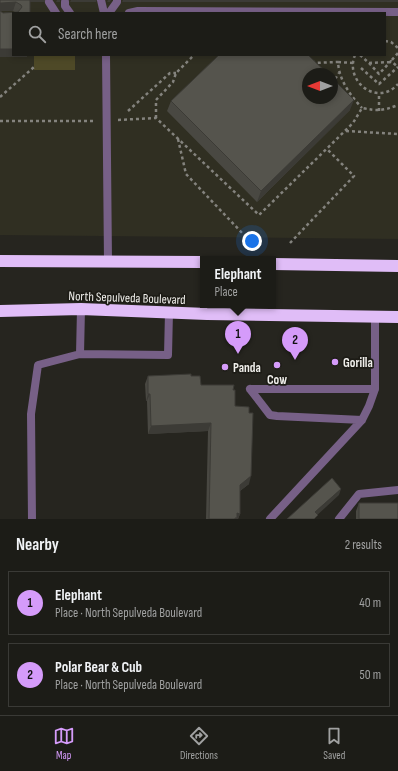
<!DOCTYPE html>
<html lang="en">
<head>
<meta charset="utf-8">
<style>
	body { margin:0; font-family:"Sofia Sans Condensed",sans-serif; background:#252520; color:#f1f3f6 }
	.compass { position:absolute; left:302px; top:68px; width:36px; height:36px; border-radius:50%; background:#1c1c17; box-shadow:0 2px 6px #0003; rotate:270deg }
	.you { position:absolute; left:252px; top:241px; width:14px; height:14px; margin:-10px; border:3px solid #fff; border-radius:50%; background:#1a73e8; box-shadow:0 0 0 6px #1a73e833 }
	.badge { display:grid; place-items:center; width:26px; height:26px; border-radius:50%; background:#d59bfa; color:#111; font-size:13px; font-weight:700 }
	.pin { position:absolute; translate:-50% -33px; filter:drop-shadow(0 1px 2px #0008) }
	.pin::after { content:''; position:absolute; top:21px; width:14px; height:12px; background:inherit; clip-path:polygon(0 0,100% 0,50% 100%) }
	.popup { position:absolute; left:200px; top:256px; width:76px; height:52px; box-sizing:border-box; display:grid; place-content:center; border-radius:0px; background:#1c1c17; filter:drop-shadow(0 1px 3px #0005); font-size:13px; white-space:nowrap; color:#a0a1a1 }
	.popup b { font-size:15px; color:#f1f3f6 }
	.popup::after { content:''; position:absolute; left:50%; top:100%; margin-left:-8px; border:8px solid transparent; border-top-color:#1c1c17 }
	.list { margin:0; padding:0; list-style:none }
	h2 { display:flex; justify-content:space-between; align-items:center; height:52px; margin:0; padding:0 16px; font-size:17px }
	h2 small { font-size:13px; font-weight:400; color:#a0a1a1 }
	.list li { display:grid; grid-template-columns:26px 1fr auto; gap:12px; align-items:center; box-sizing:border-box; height:64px; margin:0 8px 8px; padding:0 8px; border:1px solid #3a3a36; border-radius:0px }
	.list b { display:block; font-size:15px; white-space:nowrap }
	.list p { margin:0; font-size:13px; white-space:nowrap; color:#a0a1a1 }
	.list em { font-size:13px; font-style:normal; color:#a0a1a1 }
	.icon { flex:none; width:22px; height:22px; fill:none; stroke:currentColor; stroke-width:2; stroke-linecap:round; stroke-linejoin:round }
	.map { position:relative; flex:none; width:398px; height:519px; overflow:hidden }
	.search { position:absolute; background:#1c1c17; box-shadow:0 2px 6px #0003; left:12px; right:12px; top:12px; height:44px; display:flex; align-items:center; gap:10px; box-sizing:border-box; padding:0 14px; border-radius:0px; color:#a0a1a1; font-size:15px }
	.sheet { height:196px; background:#1c1c17 }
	nav { display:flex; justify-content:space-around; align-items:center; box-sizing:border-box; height:56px; border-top:1px solid #3a3a36; background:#1c1c17; font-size:11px; color:#a0a1a1 }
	nav a { display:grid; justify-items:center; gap:2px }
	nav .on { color:#d59bfa }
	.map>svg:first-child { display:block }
	.built { fill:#302f22; fill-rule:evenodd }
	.garden { fill:#4e4927 }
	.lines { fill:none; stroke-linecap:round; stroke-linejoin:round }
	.path { stroke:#84837e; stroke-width:2.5; stroke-dasharray:3 3; stroke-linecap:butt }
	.lane { stroke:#776087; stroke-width:8 }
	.highway { stroke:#e0bdf7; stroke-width:12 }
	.wall { fill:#494842 }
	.shaded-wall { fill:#3c3b36 }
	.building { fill:#55544d; stroke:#3c3b36 }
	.poi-dot { fill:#d59bfa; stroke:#1d1c16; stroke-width:1.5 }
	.labels { text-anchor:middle; stroke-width:3.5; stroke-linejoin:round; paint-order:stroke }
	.street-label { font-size:13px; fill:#f0efeb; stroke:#1d1c16 }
	.poi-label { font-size:13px; font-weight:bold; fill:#f0efeb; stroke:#1d1c16; text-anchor:start }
</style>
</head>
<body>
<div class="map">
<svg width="398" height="519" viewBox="0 0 398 519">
	<rect width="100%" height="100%" fill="#26251f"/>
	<path class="built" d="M0,0h398v239l-398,-4zM13,13h372v42h-372zM308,74h24v24h-24z"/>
	<path class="garden" d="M34,55h41v15h-41z"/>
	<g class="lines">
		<path class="path" d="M385,41l6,1 7,6
			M355,55c-11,27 23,52 43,29
			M360,55l9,8 21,-1 8,-9
			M313,61l1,2 24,-1
			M353,63l-15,-1c1,18 12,33 24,46
			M369,63l10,11 12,-13 7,6
			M361,68l18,16 19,-17
			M332,84l7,-11
			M0,97l34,-30
			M128,111l42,-38h6
			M379,111v-17
			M156,118v-18l17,-18 3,-9 18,-18
			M118,120l38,-2 103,97 94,-92 9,-15c15,3 21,3 36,-3
			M0,121h93
			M346,131l52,3
			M178,139l8,35 59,62
			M290,243l64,-67 -27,-27"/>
		<path class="lane" d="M101,0l3,13
			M49,2l7,11
			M65,2v4l5,7
			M109,13l8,-11v-2
			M129,13l9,-2 260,1
			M106,55l2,206
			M81,309l-1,45 88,1 1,-43
			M250,389l20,26 7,1 85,4
			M250,389h125
			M32,519l-1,-105 7,-49 42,-11
			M270,519l92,-99 7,-14 6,-17v-73
			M339,519l20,-25 39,-4"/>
		<path class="highway" d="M0,261l203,1
			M273,264l125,2
			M0,311l81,-2 126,5 191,3"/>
	</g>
	<path class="wall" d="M0,0h45l-1,2h-14v11h-17v42h14v2h-27v-46l3,2h14l-4,-2h-13z
		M171,101l179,9 -93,92 -90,-91z
		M148,376h43l10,9 32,5 2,16 14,78 -9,7v23l-2,5h-32l2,-88 -60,3 -1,-33h-1l-1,-17z
		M359,503l39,16h-42v-8z"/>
	<path class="shaded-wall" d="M27,0h18l-1,2h-17z
		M57,0h3v2h-4z
		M71,0h26l-1,2h-26z
		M108,0h3l-1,2h-3z
		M123,0h275v2h-276z
		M16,2l-3,9h-13v-8h1z
		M0,49h13v6h14v2h-27z
		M354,100l-4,10 -93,92 4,-11z
		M148,394h2l-3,7h-1z
		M211,423l-3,8 -60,3 3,-8z
		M251,476l-2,8 -12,9 3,-8z
		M341,489l-2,6 -26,24 2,-7z
		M237,513l3,1 -2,5h-4z"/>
	<path class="building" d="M0,0h30v13h-17v36h-13v-38l3,2 15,-1 4,-5 -1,-2 -5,-3 -15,1h-1z
		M219,55h89l20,19h-20v24h24v-20l22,22 -93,91 -90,-90z
		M191,374v2h9l1,9h33l-1,5h2v16l14,1v6h4l-2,63 -11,9v29l-3,-1v5h-2v1h-26l2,-96 -60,3 -1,-32h-2v-18z
		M332,478l9,11 -26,23 3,3 -4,4h-27z
		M359,503h39v16h-39z"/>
	<g class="poi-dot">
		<circle cx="335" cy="362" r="4"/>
		<circle cx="277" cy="365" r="4"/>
		<circle cx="225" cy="367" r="4"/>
	</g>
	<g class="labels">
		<g class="street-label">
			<text transform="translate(127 297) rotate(2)" y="5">North Sepulveda Boulevard</text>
		</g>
		<g class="poi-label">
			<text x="343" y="367">Gorilla</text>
			<text x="233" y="372">Panda</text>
			<text x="277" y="384" text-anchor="middle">Cow</text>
		</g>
	</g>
</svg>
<svg class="compass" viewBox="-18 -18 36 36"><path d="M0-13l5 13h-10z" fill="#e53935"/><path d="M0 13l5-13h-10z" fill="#a0a1a1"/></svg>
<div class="you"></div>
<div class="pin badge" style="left:238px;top:354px">1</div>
<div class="popup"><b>Elephant</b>Place</div>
<div class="pin badge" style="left:295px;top:360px">2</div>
<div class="search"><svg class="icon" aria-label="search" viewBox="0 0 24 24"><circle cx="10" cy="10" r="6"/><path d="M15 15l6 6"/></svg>Search here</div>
</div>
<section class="sheet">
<h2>Nearby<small>2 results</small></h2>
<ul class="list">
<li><span class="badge">1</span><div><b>Elephant</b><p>Place · North Sepulveda Boulevard</p></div><em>40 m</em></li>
<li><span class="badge">2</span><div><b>Polar Bear &amp; Cub</b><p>Place · North Sepulveda Boulevard</p></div><em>50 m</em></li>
</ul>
</section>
<nav>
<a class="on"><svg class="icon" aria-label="map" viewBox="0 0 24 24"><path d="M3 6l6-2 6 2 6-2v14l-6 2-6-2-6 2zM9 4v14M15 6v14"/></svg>Map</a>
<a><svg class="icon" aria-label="directions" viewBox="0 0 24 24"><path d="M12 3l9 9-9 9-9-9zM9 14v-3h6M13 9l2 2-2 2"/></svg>Directions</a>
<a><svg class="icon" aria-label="saved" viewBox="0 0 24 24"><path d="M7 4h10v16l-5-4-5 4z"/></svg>Saved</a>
</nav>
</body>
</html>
